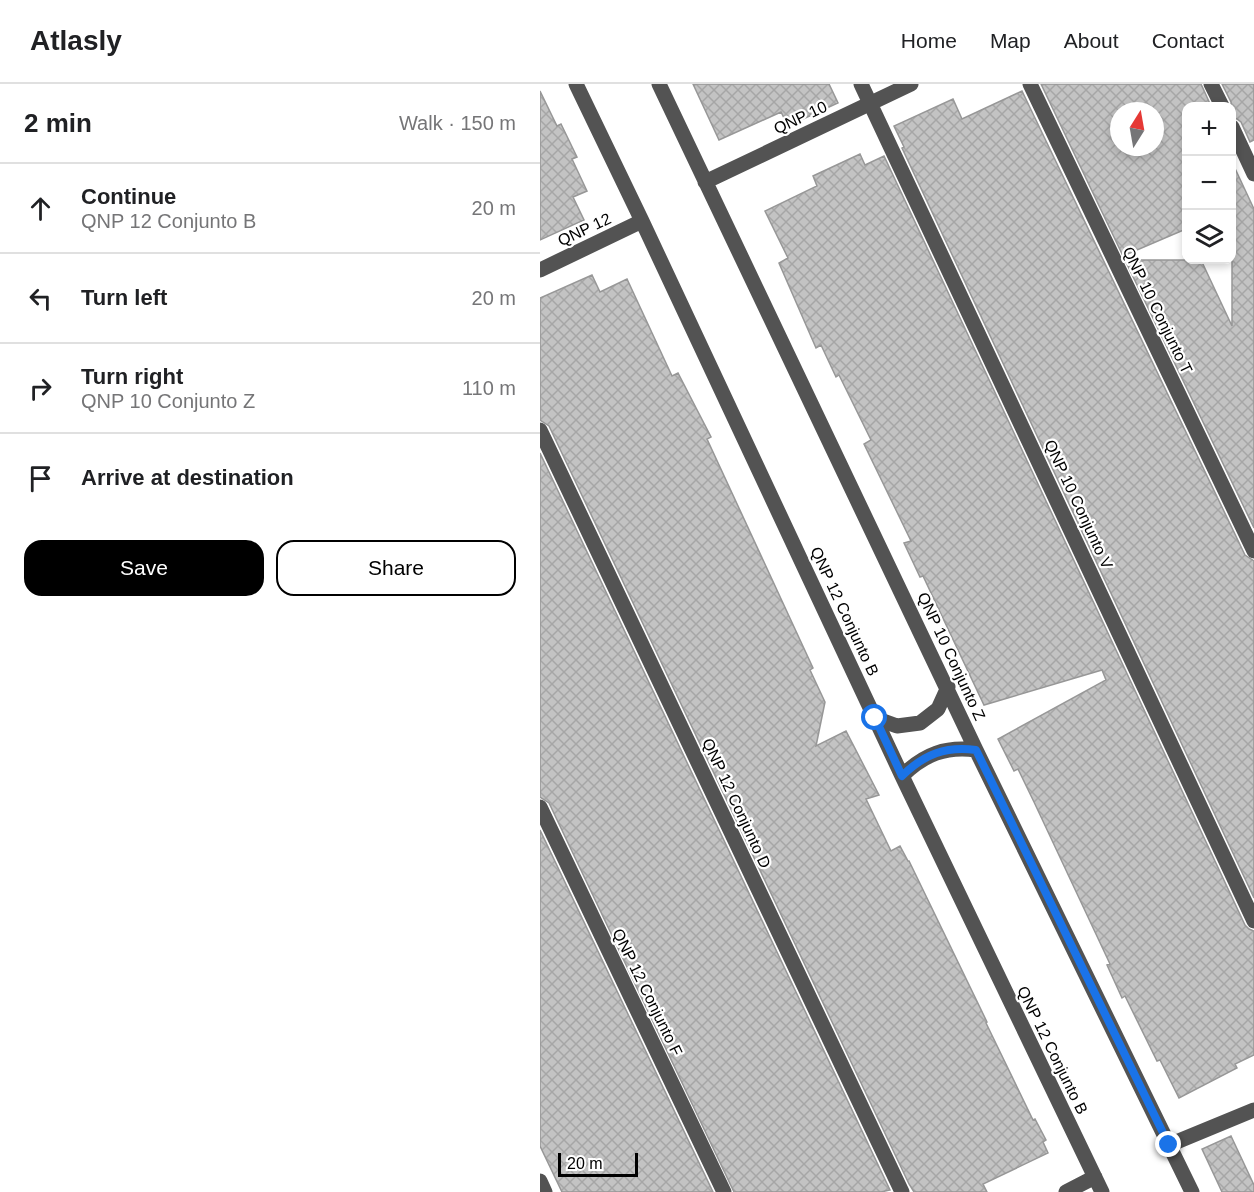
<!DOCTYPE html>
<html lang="en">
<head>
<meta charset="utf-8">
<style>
	body { margin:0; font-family:Helvetica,sans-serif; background:#f2f2f2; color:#202124 }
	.controls { position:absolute; right:18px; top:18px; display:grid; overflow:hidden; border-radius:12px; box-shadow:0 3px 9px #0003 }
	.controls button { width:54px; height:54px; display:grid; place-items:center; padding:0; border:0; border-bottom:2px solid #e0e0e0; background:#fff; color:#202124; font:30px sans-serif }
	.compass { position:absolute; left:570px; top:18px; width:54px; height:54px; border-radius:50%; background:#fff; box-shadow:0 3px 9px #0003; rotate:11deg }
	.scale { position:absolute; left:18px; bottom:15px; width:80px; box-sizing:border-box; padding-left:6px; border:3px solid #000; border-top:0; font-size:16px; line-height:21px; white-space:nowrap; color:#000; -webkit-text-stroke:4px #fff; paint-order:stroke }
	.stop { position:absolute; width:18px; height:18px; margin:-14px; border:4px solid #1a73e8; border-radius:50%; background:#fff }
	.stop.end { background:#1a73e8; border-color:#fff; box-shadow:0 2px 6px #0008 }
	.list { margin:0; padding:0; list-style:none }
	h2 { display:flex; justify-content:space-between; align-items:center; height:78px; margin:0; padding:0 24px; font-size:26px }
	h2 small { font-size:20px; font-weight:400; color:#757577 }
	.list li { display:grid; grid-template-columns:39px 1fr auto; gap:18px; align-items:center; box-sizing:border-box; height:90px; padding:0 24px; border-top:2px solid #e0e0e0 }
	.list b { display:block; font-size:22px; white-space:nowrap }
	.list p { margin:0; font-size:20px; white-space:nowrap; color:#757577 }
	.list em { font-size:20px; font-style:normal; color:#757577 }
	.actions { display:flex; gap:12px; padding:18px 24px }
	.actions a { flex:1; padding:14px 0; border:2px solid #000; border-radius:18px; text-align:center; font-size:21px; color:#000 }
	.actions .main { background:#000; color:#fff }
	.icon { flex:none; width:33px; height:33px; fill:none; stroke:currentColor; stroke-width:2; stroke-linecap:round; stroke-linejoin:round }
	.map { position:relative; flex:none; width:714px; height:1108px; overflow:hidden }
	header { display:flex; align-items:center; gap:36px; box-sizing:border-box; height:84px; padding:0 30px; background:#fff; border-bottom:2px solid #e0e0e0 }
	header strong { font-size:28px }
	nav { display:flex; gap:33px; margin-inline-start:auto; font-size:21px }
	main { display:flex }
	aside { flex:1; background:#fff }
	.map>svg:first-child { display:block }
	.building { fill:url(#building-cross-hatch); stroke:#979797; stroke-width:1.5; fill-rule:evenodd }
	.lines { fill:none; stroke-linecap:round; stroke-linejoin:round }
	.minor { stroke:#535353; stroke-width:15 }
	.route { stroke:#1a73e8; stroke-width:8 }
	.labels { text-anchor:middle; stroke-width:4.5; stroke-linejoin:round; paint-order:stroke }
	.street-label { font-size:16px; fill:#000; stroke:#fff }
</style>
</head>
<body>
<header>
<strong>Atlasly</strong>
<nav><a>Home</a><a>Map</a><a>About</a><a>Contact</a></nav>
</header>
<main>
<aside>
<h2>2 min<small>Walk · 150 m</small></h2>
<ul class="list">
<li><svg class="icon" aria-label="ahead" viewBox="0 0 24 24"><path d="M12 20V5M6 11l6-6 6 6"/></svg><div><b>Continue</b><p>QNP 12 Conjunto B</p></div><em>20 m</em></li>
<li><svg class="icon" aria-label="left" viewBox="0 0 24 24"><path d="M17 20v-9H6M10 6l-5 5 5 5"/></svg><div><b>Turn left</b></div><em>20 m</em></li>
<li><svg class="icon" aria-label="right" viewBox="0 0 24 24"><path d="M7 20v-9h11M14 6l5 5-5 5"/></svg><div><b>Turn right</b><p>QNP 10 Conjunto Z</p></div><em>110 m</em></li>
<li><svg class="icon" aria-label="arrive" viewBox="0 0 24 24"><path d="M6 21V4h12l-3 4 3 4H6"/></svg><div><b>Arrive at destination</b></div></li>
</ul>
<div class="actions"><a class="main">Save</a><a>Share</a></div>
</aside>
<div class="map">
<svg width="714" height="1108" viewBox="0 0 714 1108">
	<defs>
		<pattern id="building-cross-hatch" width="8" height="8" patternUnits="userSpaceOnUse" patternTransform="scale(1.5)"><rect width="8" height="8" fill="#c3c3c3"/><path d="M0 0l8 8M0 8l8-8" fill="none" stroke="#a6a6a6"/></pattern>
	</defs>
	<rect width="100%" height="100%" fill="#fff"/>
	<path class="building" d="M153,0h136l9,19 -50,23 -7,-14 -62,28z
		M501,0h160l10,22h-25v123l-63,27zM579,27h36v36h-36z
		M682,0h32v56l-4,2 -9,-20 -4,-3 -5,-2 -1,-15z
		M0,7l17,35 4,-2 16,33 -5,2 15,32 -14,6 11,23 -44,20z
		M482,7l223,464 9,6v337l-352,-750 2,-1 -10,-21 59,-27 9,20z
		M320,70l5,11 19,-9 361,769 4,4 5,2v124l-19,9 2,4 -58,30 -19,-38 -3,1 -32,-65 -3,2 -15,-33 3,-1 -76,-162 -16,-33 -4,2 -16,-32 108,-59 -4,-10 -118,35 -61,-129 -3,1 -16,-34 7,-2 -47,-97 7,-4 -32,-65 -3,2 -15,-32 -5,3 -37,-85 9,-5 -23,-47 52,-25 -4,-10z
		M692,78l22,47v319l-129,-268h76l31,66z
		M52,191l8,17 27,-13 45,97 6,-3 33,64 -4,2 106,229 -3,2 15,32 -9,44 30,-15 33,64 -13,4 25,52 9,-5 8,15h1l78,161 -1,1 47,97 2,-1 11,21 -3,2 5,11 -65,31 4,8h-73l-5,-8 -360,-758 -9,-6v-122z
		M0,369l350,737 -9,2h-147l-185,-389 -9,-6z
		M0,746l173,362h-151l-22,-46z
		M691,1052l23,49v7h-32l-20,-43z"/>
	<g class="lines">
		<path class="minor" d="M36,0l66,137 260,555 200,416
			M119,0l317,666 216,442
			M321,0l393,837
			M490,0l224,467
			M671,0l11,22
			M692,43l22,47
			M165,98l206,-98
			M0,186l102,-49
			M0,346l362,762
			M335,634l22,8 23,-3 18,-14 10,-22
			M362,692c22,-22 44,-30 74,-26
			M0,723l184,385
			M629,1061l85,-35
			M0,1097l5,11
			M526,1108l29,-15"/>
	</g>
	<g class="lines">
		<path class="route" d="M335,634l27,58c22,-22 44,-30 74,-26l193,395"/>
	</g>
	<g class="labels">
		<g class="street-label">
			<text transform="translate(260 33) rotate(-25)" y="6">QNP 10</text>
			<text transform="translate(44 145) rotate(-25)" y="6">QNP 12</text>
			<text transform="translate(618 226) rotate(64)" y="6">QNP 10 Conjunto T</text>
			<text transform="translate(539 420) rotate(65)" y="6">QNP 10 Conjunto V</text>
			<text transform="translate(305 527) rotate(65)" y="6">QNP 12 Conjunto B</text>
			<text transform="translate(412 572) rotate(65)" y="6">QNP 10 Conjunto Z</text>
			<text transform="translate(197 719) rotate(65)" y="6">QNP 12 Conjunto D</text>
			<text transform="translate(108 908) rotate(64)" y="6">QNP 12 Conjunto F</text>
			<text transform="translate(513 966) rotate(64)" y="6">QNP 12 Conjunto B</text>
		</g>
	</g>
</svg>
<div class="controls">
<button>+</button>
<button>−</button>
<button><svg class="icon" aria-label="layers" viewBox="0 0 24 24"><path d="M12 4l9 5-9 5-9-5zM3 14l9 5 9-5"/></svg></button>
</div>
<svg class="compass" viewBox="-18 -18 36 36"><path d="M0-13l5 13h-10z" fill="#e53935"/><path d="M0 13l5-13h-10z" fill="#757577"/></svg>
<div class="scale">20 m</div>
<div class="stop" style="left:335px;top:634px"></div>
<div class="stop end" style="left:629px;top:1061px"></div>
</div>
</main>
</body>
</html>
